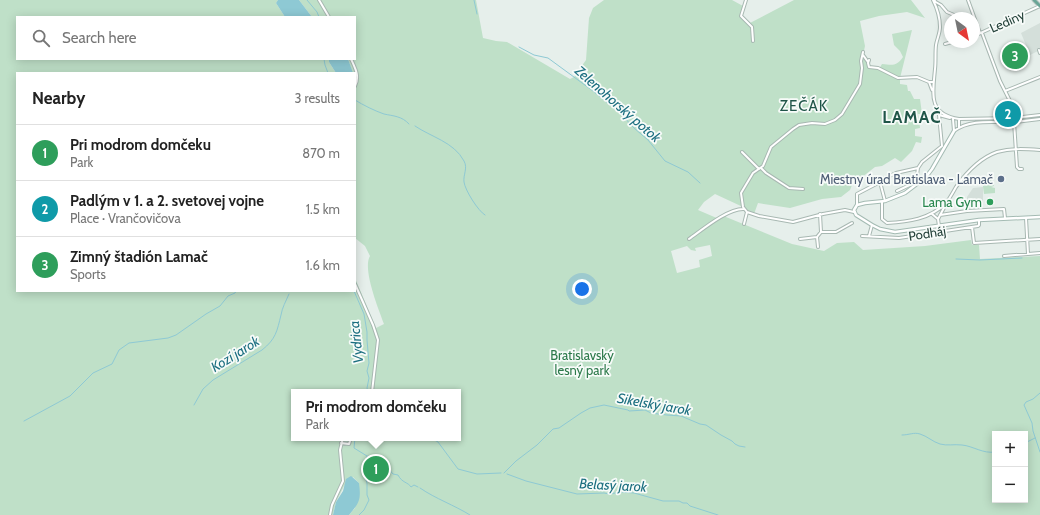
<!DOCTYPE html>
<html lang="en">
<head>
<meta charset="utf-8">
<style>
	body { margin:0; font-family:Cabin,sans-serif; background:#f6f6f6; color:#222 }
	.controls { position:absolute; right:12px; bottom:12px; display:grid; overflow:hidden; border-radius:0px; box-shadow:0 2px 10px #0003 }
	.controls button { width:36px; height:36px; display:grid; place-items:center; padding:0; border:0; border-bottom:1px solid #e0e0e0; background:#fff; color:#222; font:20px sans-serif }
	.compass { position:absolute; left:944px; top:12px; width:36px; height:36px; border-radius:50%; background:#fff; box-shadow:0 2px 10px #0003; rotate:147deg }
	.you { position:absolute; left:582px; top:289px; width:14px; height:14px; margin:-10px; border:3px solid #fff; border-radius:50%; background:#1a73e8; box-shadow:0 0 0 6px #1a73e833 }
	.badge { display:grid; place-items:center; width:26px; height:26px; border-radius:50%; background:#db2777; color:#fff; font-size:13px; font-weight:700 }
	.pin { position:absolute; translate:-50% -50%; border:2px solid #fff; box-shadow:0 1px 4px #0006 }
	.popup { position:absolute; left:291px; top:389px; width:170px; height:52px; box-sizing:border-box; display:grid; place-content:center; border-radius:0px; background:#fff; filter:drop-shadow(0 1px 3px #0005); font-size:13px; white-space:nowrap; color:#767676 }
	.popup b { font-size:15px; color:#222 }
	.popup::after { content:''; position:absolute; left:50%; top:100%; margin-left:-8px; border:8px solid transparent; border-top-color:#fff }
	.list { margin:0; padding:0; list-style:none }
	h2 { display:flex; justify-content:space-between; align-items:center; height:52px; margin:0; padding:0 16px; font-size:17px }
	h2 small { font-size:13px; font-weight:400; color:#767676 }
	.list li { display:grid; grid-template-columns:26px 1fr auto; gap:12px; align-items:center; box-sizing:border-box; height:56px; padding:0 16px; border-top:1px solid #e0e0e0 }
	.list b { display:block; font-size:15px; white-space:nowrap }
	.list p { margin:0; font-size:13px; white-space:nowrap; color:#767676 }
	.list em { font-size:13px; font-style:normal; color:#767676 }
	.icon { flex:none; width:22px; height:22px; fill:none; stroke:currentColor; stroke-width:2; stroke-linecap:round; stroke-linejoin:round }
	.map { position:relative; flex:none; width:1040px; height:515px; overflow:hidden }
	.search { position:absolute; background:#fff; box-shadow:0 2px 10px #0003; left:16px; top:16px; width:340px; height:44px; display:flex; align-items:center; gap:10px; box-sizing:border-box; padding:0 14px; border-radius:0px; color:#767676; font-size:15px }
	.panel { position:absolute; background:#fff; box-shadow:0 2px 10px #0003; left:16px; top:72px; width:340px; height:220px; border-radius:0px }
	.map>svg:first-child { display:block }
	.built { fill:#d4dfda }
	.green { fill:#bfe0c8; fill-rule:evenodd }
	.water { fill:#8ec9d4 }
	.lines { fill:none; stroke-linecap:round; stroke-linejoin:round }
	.stream { stroke:#8ec9d4; stroke-width:1 }
	.street-casing { stroke:#a8b8b2; stroke-width:4 }
	.secondary-casing { stroke:#a4bbb3; stroke-width:4.5 }
	.primary-casing { stroke:#c2cac8; stroke-width:5 }
	.street { stroke:#fff; stroke-width:2 }
	.secondary { stroke:#fff; stroke-width:2.5 }
	.primary { stroke:#6aa596; stroke-width:3 }
	.service-dot { fill:#5c6f8a; stroke:#f7fbf9; stroke-width:1.5 }
	.leisure-dot { fill:#2e9e5b; stroke:#f7fbf9; stroke-width:1.5 }
	.labels { text-anchor:middle; stroke-width:3.5; stroke-linejoin:round; paint-order:stroke }
	.street-label { font-size:13px; fill:#24423a; stroke:#f7fbf9 }
	.service-label { font-size:13px; fill:#4e5e75; stroke:#f7fbf9; text-anchor:end }
	.leisure-label { font-size:13px; fill:#27864d; stroke:#f7fbf9; text-anchor:end }
	.park-label { font-size:13px; fill:#2d7a4b; stroke:#f7fbf9 }
	.water-label { font-size:14px; font-style:italic; fill:#1c6f80; stroke:#f7fbf9 }
	.quarter-label { font-size:15px; letter-spacing:1px; fill:#1f5548; stroke:#f7fbf9 }
	.district-label { font-size:17px; font-weight:bold; letter-spacing:1px; fill:#1f5548; stroke:#f7fbf9 }
</style>
</head>
<body>
<div class="map">
<svg width="1040" height="515" viewBox="0 0 1040 515">
	<rect width="100%" height="100%" fill="#e6efeb"/>
	<path class="built" d="M1040,23v27l-10,5 -9,-22z
		M983,187v21l-16,1v-12l6,-9z"/>
	<path class="green" d="M0,0h278l-2,3 9,14h-268v42h312v3l7,11h-319v218h338v-13l21,50 8,-4c-5,-14 -22,-55 -14,-68l-5,-10 -10,-8v-165h-3l-4,-14h7v-42h-43l-13,-17h177l7,38 13,3 11,1 63,37 4,-2 12,-17 3,-42 4,-10 11,-8h128l11,6 -2,10 9,7 44,-23h117l14,18 -18,-6 -28,4 -19,5 5,25 -2,9 5,7v4l11,3 3,-5c10,1 14,3 21,-7l-3,-6 -6,-6 -2,-11 20,-4 -12,48v6l7,1 1,6h2l4,8h6l2,15h-4l2,14 -5,1v7l7,1 -1,6 -5,-1 -4,9 -11,11 -6,-4 -13,8 -7,1 -23,18 -2,5 -9,7 -19,2 -32,9 -32,-5 -4,11 -7,-2 -4,-5 -28,-13 -11,8 -6,8 21,9 6,-5 1,3 66,27 32,7 13,-8 17,-1 9,8 62,-4 46,-6 1,5h7l1,14 60,-3v259h-691l6,-7 4,-25 -6,-6 -9,9 -8,16 -3,13h-333zM710,245l2,11 -13,4 1,7 -23,6 -6,-22 16,-5 4,4 5,1 -1,-3zM294,392h164v46h-164zM995,434h30v66h-30z
		M982,179h9v5h3v2l-3,1 4,1v5l-11,1z"/>
	<path class="water" d="M278,0h21l13,17h-27l-9,-14z
		M329,59h19l5,14h-17l-7,-11z
		M351,476l8,7c2,16 1,19 -10,32h-16l3,-13 7,-11 3,-12z"/>
	<g class="lines">
		<path class="stream" d="M307,0l10,12 2,5
			M474,0l3,14
			M519,47l15,8 14,3 45,33 28,23 13,14 14,12 17,21 23,11 12,11
			M324,59l1,6 3,8
			M355,100c8,5 20,11 29,14 9,2 18,2 25,10
			M415,126c16,11 39,16 49,35 4,7 -1,14 0,21 1,8 14,29 21,33
			M956,259l24,1 42,-2
			M354,291l10,23 3,18v8l2,23 -2,8 2,7 -2,10 1,4
			M1040,393l-7,6 -7,3 -2,3 8,18 1,8 7,21
			M194,405l9,-16 10,-9 49,-30c14,-11 15,-19 19,-35 1,-7 5,-14 8,-21
			M24,421l46,-25 23,-23 19,-9 7,-14 10,-7 39,-5 8,-3 30,-21 14,-8 8,-10 7,-3 1,-2
			M902,435c7,0 12,-3 18,-1 7,2 13,8 20,10 7,2 14,0 22,1 11,1 21,9 33,7
			M355,438l-1,10 13,8v2l-5,10 5,15v12l2,5 -5,10 -5,5
			M431,438l7,4 20,27 19,5 24,-1
			M1025,443l10,-5
			M368,456l14,11 6,1 5,6 5,1c4,8 10,7 13,12l3,-2 4,2
			M504,473l12,-12 21,-16 16,-16 6,-1 22,-15 9,-5 14,-3 24,5 1,1 16,-1 6,3 16,2 14,1 19,8 6,1 15,10 11,6 3,3 4,2 6,1
			M507,474l19,7 51,13 27,-1 5,1 13,-2 12,1 29,8h16l4,2h4l3,3 28,9
			M420,488c16,11 34,17 50,27"/>
		<g class="street-casing">
			<path id="street" d="M319,0l10,17
				M746,0l-5,16 11,11 1,14
				M933,0c4,8 7,18 7,27 0,6 -3,12 -4,18 -1,8 0,16 -1,24 -2,24 -8,45 24,50l55,-1 26,-3
				M935,0l-1,1 7,4 6,7 14,6
				M968,0l12,33
				M982,33l18,48 13,26 4,60 2,2h3
				M974,36l66,-30
				M945,44l7,-2
				M1039,50l1,3
				M863,55l5,7
				M351,59c4,9 9,17 4,27
				M869,60l-1,3 1,4 9,1 20,10 19,-1 12,5h4
				M929,82l3,8
				M1005,91l35,-14
				M936,110l3,5 11,3
				M953,119l1,12
				M959,128v-9
				M954,131c17,-13 42,-8 61,-9 8,-1 17,-2 25,-3
				M742,152l17,17
				M761,168l5,5 23,15 14,1
				M880,182l5,19
				M916,182l2,-14
				M897,191l19,-9
				M882,202v17l5,4c21,-1 43,-4 59,-20 4,-5 7,-11 10,-16 10,-14 24,-29 41,-35 14,-4 29,-3 43,-2
				M857,205v-11l23,-12 3,-3 13,-6 22,-5 4,-6 20,-16 -3,-31
				M854,212l-9,-2 -22,4 -30,8 -34,-6 -12,-4 -4,-5 -2,-14 12,-20 10,-7 8,-19 22,-18 6,-4 13,-2 13,1 10,-4 7,-6 18,-30 2,-16 -1,-7 2,-9
				M932,214l6,5 1,7
				M940,215l27,-4 37,-2 1,9
				M1026,218l2,36
				M938,219l8,-15
				M744,224l3,-12
				M972,227l2,16 66,-4
				M822,232h14l16,-9
				M862,236l37,2 79,-12 1,-1v-5
				M869,236l3,-11
				M689,239c13,-9 39,-31 55,-30
				M800,239l17,-2
				M818,247l-1,-10 4,-5 -1,-18
				M1004,256l36,-3
				M355,284l18,41 5,15 -6,52
				M341,443l8,1 2,-6
				M330,515l2,-10 11,-24 -3,-31 3,-12"/>
		</g>
		<g class="secondary-casing">
			<path id="secondary" d="M954,131l-22,38 -6,8 -21,16 -20,8 -20,2 -8,2 -3,5 2,5 16,10 8,4 15,3 84,-12 61,-3"/>
		</g>
		<g class="primary-casing">
			<path id="primary" d="M1034,0l6,6"/>
		</g>
		<use href="#street" class="street"/>
		<use href="#secondary" class="secondary"/>
		<use href="#primary" class="primary"/>
	</g>
	<circle class="service-dot" cx="1001" cy="179" r="4"/>
	<circle class="leisure-dot" cx="990" cy="202" r="4"/>
	<g class="labels">
		<g class="street-label">
			<text transform="translate(1007 21) rotate(-24)" y="5">Lediny</text>
			<text transform="translate(927 233) rotate(-9)" y="5">Podháj</text>
		</g>
		<g class="service-label">
			<text x="993" y="184">Miestny úrad Bratislava - Lamač</text>
		</g>
		<g class="leisure-label">
			<text x="982" y="207">Lama Gym</text>
		</g>
		<g class="park-label">
			<text x="582" y="360">Bratislavský<tspan x="582" dy="15">lesný park</tspan></text>
		</g>
		<g class="water-label">
			<text transform="translate(618 104) rotate(41)" y="5">Zelenohorský potok</text>
			<text transform="translate(356 342) rotate(-96)" y="5">Vydrica</text>
			<text transform="translate(235 354) rotate(-32)" y="5">Kozí jarok</text>
			<text transform="translate(654 404) rotate(10)" y="5">Sikelský jarok</text>
			<text transform="translate(613 485) rotate(3)" y="5">Belasý jarok</text>
		</g>
		<g class="quarter-label">
			<text x="804" y="111">ZEČÁK</text>
		</g>
		<g class="district-label">
			<text x="912" y="123">LAMAČ</text>
		</g>
	</g>
</svg>
<div class="controls">
<button>+</button>
<button>−</button>
</div>
<svg class="compass" viewBox="-18 -18 36 36"><path d="M0-13l5 13h-10z" fill="#e53935"/><path d="M0 13l5-13h-10z" fill="#767676"/></svg>
<div class="you"></div>
<div class="pin badge" style="left:376px;top:469px;background:#2e9e5b">1</div>
<div class="popup"><b>Pri modrom domčeku</b>Park</div>
<div class="pin badge" style="left:1008px;top:114px;background:#0f9aa8">2</div>
<div class="pin badge" style="left:1015px;top:56px;background:#2e9e5b">3</div>
<div class="search"><svg class="icon" aria-label="search" viewBox="0 0 24 24"><circle cx="10" cy="10" r="6"/><path d="M15 15l6 6"/></svg>Search here</div>
<section class="panel">
<h2>Nearby<small>3 results</small></h2>
<ul class="list">
<li><span class="badge" style="background:#2e9e5b">1</span><div><b>Pri modrom domčeku</b><p>Park</p></div><em>870 m</em></li>
<li><span class="badge" style="background:#0f9aa8">2</span><div><b>Padlým v 1. a 2. svetovej vojne</b><p>Place · Vrančovičova</p></div><em>1.5 km</em></li>
<li><span class="badge" style="background:#2e9e5b">3</span><div><b>Zimný štadión Lamač</b><p>Sports</p></div><em>1.6 km</em></li>
</ul>
</section>
</div>
</body>
</html>
